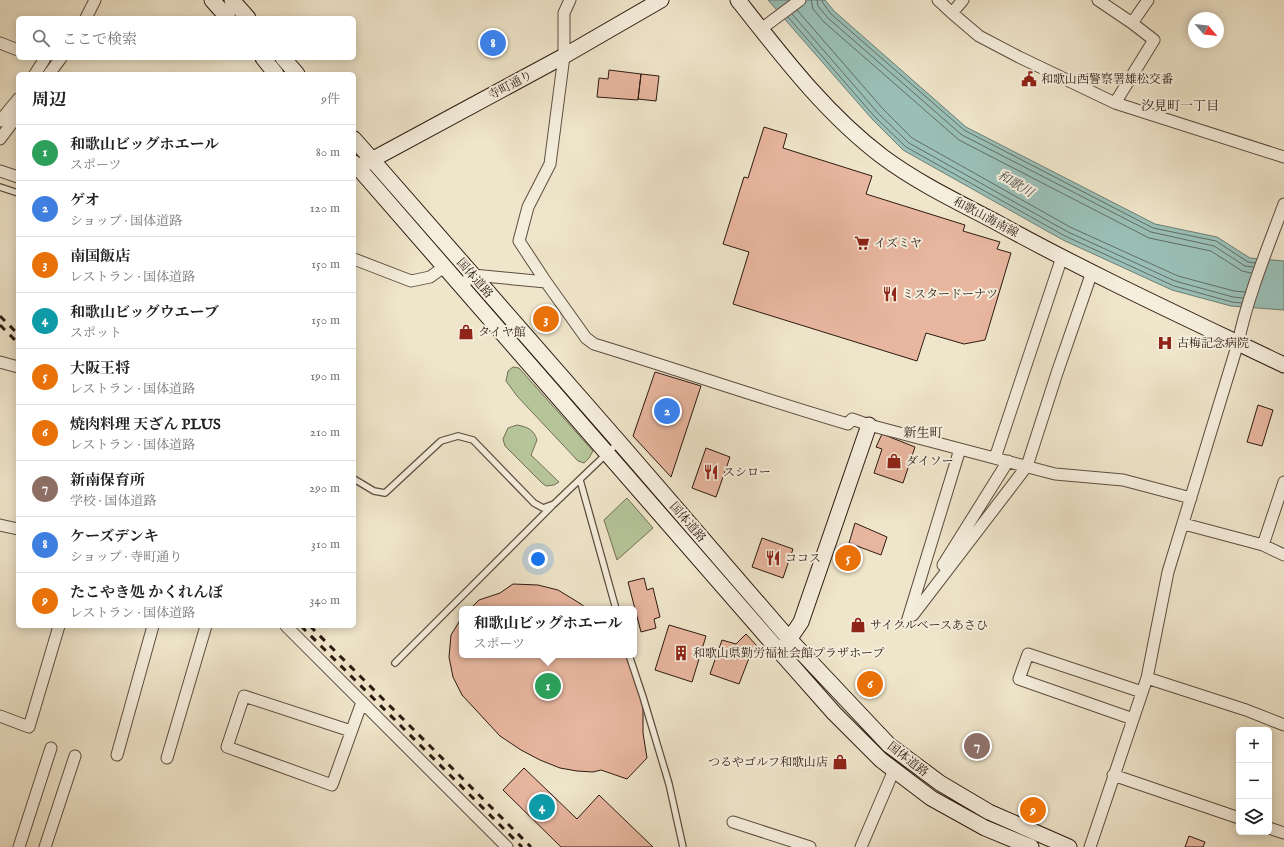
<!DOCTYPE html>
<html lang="ja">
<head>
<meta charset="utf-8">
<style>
	body { margin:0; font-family:"IM FELL English","Noto Serif JP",serif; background:#f2f2f2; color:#222 }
	.controls { position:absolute; right:12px; bottom:12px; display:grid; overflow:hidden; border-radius:6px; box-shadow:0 2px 10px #0003 }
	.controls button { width:36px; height:36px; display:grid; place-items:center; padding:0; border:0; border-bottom:1px solid #e0e0e0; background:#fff; color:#222; font:20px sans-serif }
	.compass { position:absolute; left:1188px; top:12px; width:36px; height:36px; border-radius:50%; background:#fff; box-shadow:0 2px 10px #0003; rotate:118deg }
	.you { position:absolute; left:538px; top:559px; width:14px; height:14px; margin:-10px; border:3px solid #fff; border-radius:50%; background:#1a73e8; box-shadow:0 0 0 6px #1a73e833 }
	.badge { display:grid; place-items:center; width:26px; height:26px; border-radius:50%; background:#111827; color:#fff; font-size:13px; font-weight:700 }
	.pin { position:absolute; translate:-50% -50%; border:2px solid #fff; box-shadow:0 1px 4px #0006 }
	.popup { position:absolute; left:459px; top:606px; width:178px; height:52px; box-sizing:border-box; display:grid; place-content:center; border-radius:6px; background:#fff; filter:drop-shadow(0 1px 3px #0005); font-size:13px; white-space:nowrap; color:#767676 }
	.popup b { font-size:15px; color:#222 }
	.popup::after { content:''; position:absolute; left:50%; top:100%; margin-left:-8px; border:8px solid transparent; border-top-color:#fff }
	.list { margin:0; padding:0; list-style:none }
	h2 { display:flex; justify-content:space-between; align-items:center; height:52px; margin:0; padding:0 16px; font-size:17px }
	h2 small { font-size:13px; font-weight:400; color:#767676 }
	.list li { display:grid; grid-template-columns:26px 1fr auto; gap:12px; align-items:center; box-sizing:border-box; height:56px; padding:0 16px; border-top:1px solid #e0e0e0 }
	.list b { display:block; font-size:15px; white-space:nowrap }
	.list p { margin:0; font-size:13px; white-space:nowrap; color:#767676 }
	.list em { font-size:13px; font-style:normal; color:#767676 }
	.icon { flex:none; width:22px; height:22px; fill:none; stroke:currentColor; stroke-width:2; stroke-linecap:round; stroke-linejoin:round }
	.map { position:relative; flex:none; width:1284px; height:847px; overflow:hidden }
	.search { position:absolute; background:#fff; box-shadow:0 2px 10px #0003; left:16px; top:16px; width:340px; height:44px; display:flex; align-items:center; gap:10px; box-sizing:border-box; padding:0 14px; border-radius:6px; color:#767676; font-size:15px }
	.panel { position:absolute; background:#fff; box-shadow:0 2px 10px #0003; left:16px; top:72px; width:340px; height:556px; border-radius:6px }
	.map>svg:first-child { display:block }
	.green { fill:#b6c599; stroke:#717055 }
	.water { fill:#9abfb6; stroke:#6e7d74 }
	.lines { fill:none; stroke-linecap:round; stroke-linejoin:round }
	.shore { stroke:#636c64; stroke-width:1 }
	.building { fill:#e8b69f; stroke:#2c1a11 }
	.lane-casing { stroke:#5d4d3f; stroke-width:8 }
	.street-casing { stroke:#5d4d3f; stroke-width:13 }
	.secondary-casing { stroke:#2c1a11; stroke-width:17 }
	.lane { stroke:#f5eedd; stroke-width:5.5 }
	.street { stroke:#f5eedd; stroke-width:11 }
	.secondary { stroke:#f5eedd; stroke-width:15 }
	.rail { stroke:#2c1a11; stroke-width:3; stroke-dasharray:7 7; stroke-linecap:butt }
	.labels { text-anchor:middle; stroke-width:4; stroke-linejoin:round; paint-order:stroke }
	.poi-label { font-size:12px; fill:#2c1a11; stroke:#f5eedd; text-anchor:start }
	.street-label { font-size:12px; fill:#2c1a11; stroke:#f5eedd }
	.neighbourhood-label { font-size:13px; fill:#2c1a11; stroke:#f5eedd }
	.water-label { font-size:13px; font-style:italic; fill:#52544b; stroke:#f5eedd }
</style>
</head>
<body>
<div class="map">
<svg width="1284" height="847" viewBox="0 0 1284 847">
	<rect width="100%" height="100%" fill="#efe5ca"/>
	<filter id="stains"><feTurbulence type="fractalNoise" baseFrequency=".005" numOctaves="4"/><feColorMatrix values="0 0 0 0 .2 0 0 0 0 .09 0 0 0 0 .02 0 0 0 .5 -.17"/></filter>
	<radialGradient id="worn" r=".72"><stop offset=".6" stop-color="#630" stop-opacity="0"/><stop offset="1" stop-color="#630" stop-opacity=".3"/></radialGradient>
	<path class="green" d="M513,367l6,1 74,83 -4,7 -5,5 -6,-2 -61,-65 -11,-15 2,-10z
		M517,425c11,2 17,5 20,15l-6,15 28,27 -5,3 -8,1 -4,-3 -37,-37 -2,-7 5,-11z
		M627,498l26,30 -36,32 -13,-40z"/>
	<path class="water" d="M768,0h57l9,11 132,116 189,97 62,13 33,21 34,3v49l-53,-4 -59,-16 -109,-50 -160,-90 -31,-31z"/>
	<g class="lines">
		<path class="shore" d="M811,0l2,9 11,13 135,118 190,98 62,13 31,20 9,2
			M817,0l1,6 10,12 134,117 189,97 63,14 31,20 8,1
			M822,0l1,3 8,11 133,116 189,98 63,13 32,21 7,1
			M797,10l86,99 29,29 158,89 108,49 56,15 11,1
			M792,14l86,99 31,30 159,89 107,49 58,16 10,1
			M788,17l87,100 31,30 159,89 109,50 58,16 10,1"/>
	</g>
	<path class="building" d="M609,70l32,4 -3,26 -41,-3 2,-19 9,1z
		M641,74l18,2 -3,25 -18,-2z
		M764,127l23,7 -4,14 89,28 -6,18 99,31 -2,6 37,11 -3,7 14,4 -26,87 -21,4 -38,-11 -9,28 -184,-57 16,-52 -26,-8 21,-67 4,1z
		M655,372l46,14 -30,91 -38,-41z
		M1258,405l15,5 -11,36 -15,-4z
		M882,434l33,13 -12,36 -29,-10 8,-24 -6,-2z
		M706,448l24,9 -14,40 -24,-9z
		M855,523l32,14 -6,18 -32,-12z
		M762,538l31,11 -10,29 -31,-11z
		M644,578l3,12 6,-2 7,29 -6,2 2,9 -15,4 -13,-50z
		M513,584l25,1 20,5 23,14 6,5h-117l9,-9 21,-7z
		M462,617v38h167l14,42v36l4,25 -20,21 -26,-9 -8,2 -16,-1 -17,-3 -20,-8 -19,-10 -21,-14 -38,-41 -9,-18 -4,-20 2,-22z
		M669,625l37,11 -14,46 -37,-12z
		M746,634l11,12 -6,7 -12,31 -29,-10 12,-34 14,4z
		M524,768l53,51 22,-24 54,52h-92l-58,-57z
		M1189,836l16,6 -2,5h-18z"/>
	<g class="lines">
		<g class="lane-casing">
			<path id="lane" d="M0,187l18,6
				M354,479l20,12 11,2 56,-52 17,-5 15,4 61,63 9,5 11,-4 65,-62
				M580,480l36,129
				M629,655l14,42 26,87 14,63
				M395,663l157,-157"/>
		</g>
		<g class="street-casing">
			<path id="street" d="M938,0l14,13 27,23 40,21 96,46 169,54
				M1098,0l34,23 16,-23
				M952,13l11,-13
				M86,18l9,-18
				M761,29l39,-29
				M0,43l18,7
				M35,74l9,-14
				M49,74l12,-16
				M1115,103l39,-63 -22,-17
				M0,121l18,-22
				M0,139l18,-24
				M0,171l18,6
				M354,259l57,22 19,-4 14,-10
				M546,282l-27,-41 9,-34 22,-43 14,-108v-43l6,-13
				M461,286l12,-11 73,7 40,56 8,6c85,26 169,55 254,80l4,-5 17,6 91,24
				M0,362l18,5
				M995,458l67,-201
				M1184,524l79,21 21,10
				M0,525l18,4
				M1263,545l21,-63
				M943,565l65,-104
				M913,615l114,-149 30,-93 35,-101
				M907,622l53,-173 95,25 68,6 68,18
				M286,626l221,221
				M1147,678l99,32 38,15
				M0,716l29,11 30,-101
				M1133,719l-114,-40 9,-25 114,38
				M351,731l-107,-35 -17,51 105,38 30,-83
				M117,755l36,-129
				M167,758l39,-132
				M1113,775l126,43
				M733,822l77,25
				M1269,828l15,5
				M19,847l32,-99
				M45,847l30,-91
				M861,847l33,-77
				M1090,847l57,-169 21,-106 70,-229c10,-48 29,-93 46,-139"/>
		</g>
		<g class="secondary-casing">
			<path id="secondary" d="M212,0l16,18
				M232,0l16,18
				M738,0c44,56 88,114 145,157 35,26 75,45 113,65 94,52 192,97 288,143
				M263,58l13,16
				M283,58l14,16
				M354,139l265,303 171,198 99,105 51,38 49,29 80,35
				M354,163l426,489 54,61 47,47 50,38 54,30 46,19
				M364,164l200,-108 97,-56
				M784,647l17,-25 68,-197"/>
		</g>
		<use href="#lane" class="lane"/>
		<use href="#street" class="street"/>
		<use href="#secondary" class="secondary"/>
		<path class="rail" d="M0,316l18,18
			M0,325l18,18
			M301,626l221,221
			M310,626l221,221"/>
	</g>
	<defs>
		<g id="civic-bare" transform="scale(1.2)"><path d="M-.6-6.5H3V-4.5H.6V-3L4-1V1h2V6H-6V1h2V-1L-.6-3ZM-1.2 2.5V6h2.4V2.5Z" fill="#8f2418" stroke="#f5eedd" stroke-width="2.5" paint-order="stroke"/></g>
		<g id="supermarket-bare" transform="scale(1.2)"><path d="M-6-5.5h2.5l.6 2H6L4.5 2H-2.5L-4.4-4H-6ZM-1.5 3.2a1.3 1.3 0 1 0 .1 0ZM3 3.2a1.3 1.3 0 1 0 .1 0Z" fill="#8f2418" stroke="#f5eedd" stroke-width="2.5" paint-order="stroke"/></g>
		<g id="restaurant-bare" transform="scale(1.2)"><path d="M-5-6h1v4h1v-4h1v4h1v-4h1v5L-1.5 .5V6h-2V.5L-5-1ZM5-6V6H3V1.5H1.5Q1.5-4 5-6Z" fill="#8f2418" stroke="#f5eedd" stroke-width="2.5" paint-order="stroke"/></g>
		<g id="shop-bare" transform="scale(1.2)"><path d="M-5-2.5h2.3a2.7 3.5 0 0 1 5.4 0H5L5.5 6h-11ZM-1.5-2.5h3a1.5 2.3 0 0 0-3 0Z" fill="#8f2418" stroke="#f5eedd" stroke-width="2.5" paint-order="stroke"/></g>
		<g id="hospital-bare" transform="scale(1.2)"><path d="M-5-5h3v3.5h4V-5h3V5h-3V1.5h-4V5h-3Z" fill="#8f2418" stroke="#f5eedd" stroke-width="2.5" paint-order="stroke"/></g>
		<g id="building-bare" transform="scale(1.2)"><path d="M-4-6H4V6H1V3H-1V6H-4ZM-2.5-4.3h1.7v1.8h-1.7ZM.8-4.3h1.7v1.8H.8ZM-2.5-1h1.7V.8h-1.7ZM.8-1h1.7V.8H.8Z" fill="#8f2418" stroke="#f5eedd" stroke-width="2.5" paint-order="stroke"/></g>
	</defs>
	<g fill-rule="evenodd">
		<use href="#civic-bare" x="1029" y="79"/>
		<use href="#supermarket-bare" x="862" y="243"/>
		<use href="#restaurant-bare" x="890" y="294"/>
		<use href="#shop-bare" x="466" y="332"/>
		<use href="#hospital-bare" x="1165" y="343"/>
		<use href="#shop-bare" x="894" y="461"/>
		<use href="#restaurant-bare" x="711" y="472"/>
		<use href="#restaurant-bare" x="773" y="558"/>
		<use href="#shop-bare" x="858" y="625"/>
		<use href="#building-bare" x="681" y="653"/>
		<use href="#shop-bare" x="840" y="762"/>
	</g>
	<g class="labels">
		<g class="poi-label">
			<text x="1041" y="83">和歌山西警察署雄松交番</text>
			<text x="874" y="247">イズミヤ</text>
			<text x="902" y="298">ミスタードーナツ</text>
			<text x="478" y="336">タイヤ館</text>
			<text x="1177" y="347">古梅記念病院</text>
			<text x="906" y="465">ダイソー</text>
			<text x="723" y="476">スシロー</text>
			<text x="785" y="562">ココス</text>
			<text x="870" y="629">サイクルベースあさひ</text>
			<text x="693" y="657">和歌山県勤労福祉会館プラザホープ</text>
			<text x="828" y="766" text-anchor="end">つるやゴルフ和歌山店</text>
		</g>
		<g class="street-label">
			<text transform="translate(510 85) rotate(-28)" y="4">寺町通り</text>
			<text transform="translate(986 217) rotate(28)" y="4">和歌山海南線</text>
			<text transform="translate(475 278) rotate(49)" y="4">国体道路</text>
			<text transform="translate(688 522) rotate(49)" y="4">国体道路</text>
			<text transform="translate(908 759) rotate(38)" y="4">国体道路</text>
		</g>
		<g class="neighbourhood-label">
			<text x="1180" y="110">汐見町一丁目</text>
			<text x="923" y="437">新生町</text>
		</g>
		<g class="water-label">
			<text transform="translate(1016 183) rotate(31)" y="5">和歌川</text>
		</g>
	</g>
	<rect width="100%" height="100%" filter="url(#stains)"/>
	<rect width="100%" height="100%" fill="url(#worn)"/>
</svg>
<div class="controls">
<button>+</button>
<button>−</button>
<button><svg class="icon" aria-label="layers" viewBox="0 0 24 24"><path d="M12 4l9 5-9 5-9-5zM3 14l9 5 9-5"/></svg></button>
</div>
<svg class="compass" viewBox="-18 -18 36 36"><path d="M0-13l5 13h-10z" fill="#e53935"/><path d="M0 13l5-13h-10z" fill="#767676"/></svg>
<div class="you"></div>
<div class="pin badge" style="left:548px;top:686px;background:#2e9e5b">1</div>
<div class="popup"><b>和歌山ビッグホエール</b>スポーツ</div>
<div class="pin badge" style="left:667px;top:411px;background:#3f7fe0">2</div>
<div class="pin badge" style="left:546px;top:319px;background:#e8710a">3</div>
<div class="pin badge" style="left:542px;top:807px;background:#0f9aa8">4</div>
<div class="pin badge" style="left:848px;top:558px;background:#e8710a">5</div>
<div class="pin badge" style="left:870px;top:684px;background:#e8710a">6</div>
<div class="pin badge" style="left:977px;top:746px;background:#8d6e63">7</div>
<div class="pin badge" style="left:493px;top:43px;background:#3f7fe0">8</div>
<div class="pin badge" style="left:1033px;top:810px;background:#e8710a">9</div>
<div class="search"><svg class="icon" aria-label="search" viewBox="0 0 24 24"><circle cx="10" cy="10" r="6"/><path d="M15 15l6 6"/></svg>ここで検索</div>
<section class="panel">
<h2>周辺<small>9件</small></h2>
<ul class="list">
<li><span class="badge" style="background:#2e9e5b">1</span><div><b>和歌山ビッグホエール</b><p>スポーツ</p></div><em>80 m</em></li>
<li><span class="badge" style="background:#3f7fe0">2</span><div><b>ゲオ</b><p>ショップ · 国体道路</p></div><em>120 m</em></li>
<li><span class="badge" style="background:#e8710a">3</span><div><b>南国飯店</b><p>レストラン · 国体道路</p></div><em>150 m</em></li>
<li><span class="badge" style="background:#0f9aa8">4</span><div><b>和歌山ビッグウエーブ</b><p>スポット</p></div><em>150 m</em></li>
<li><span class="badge" style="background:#e8710a">5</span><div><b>大阪王将</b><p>レストラン · 国体道路</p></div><em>190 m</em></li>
<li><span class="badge" style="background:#e8710a">6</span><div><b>焼肉料理 天ざん PLUS</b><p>レストラン · 国体道路</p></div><em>210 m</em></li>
<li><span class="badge" style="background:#8d6e63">7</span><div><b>新南保育所</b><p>学校 · 国体道路</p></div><em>290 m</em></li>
<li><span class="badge" style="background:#3f7fe0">8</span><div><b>ケーズデンキ</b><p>ショップ · 寺町通り</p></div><em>310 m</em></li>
<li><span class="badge" style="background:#e8710a">9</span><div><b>たこやき処 かくれんぼ</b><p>レストラン · 国体道路</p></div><em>340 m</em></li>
</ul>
</section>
</div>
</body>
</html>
